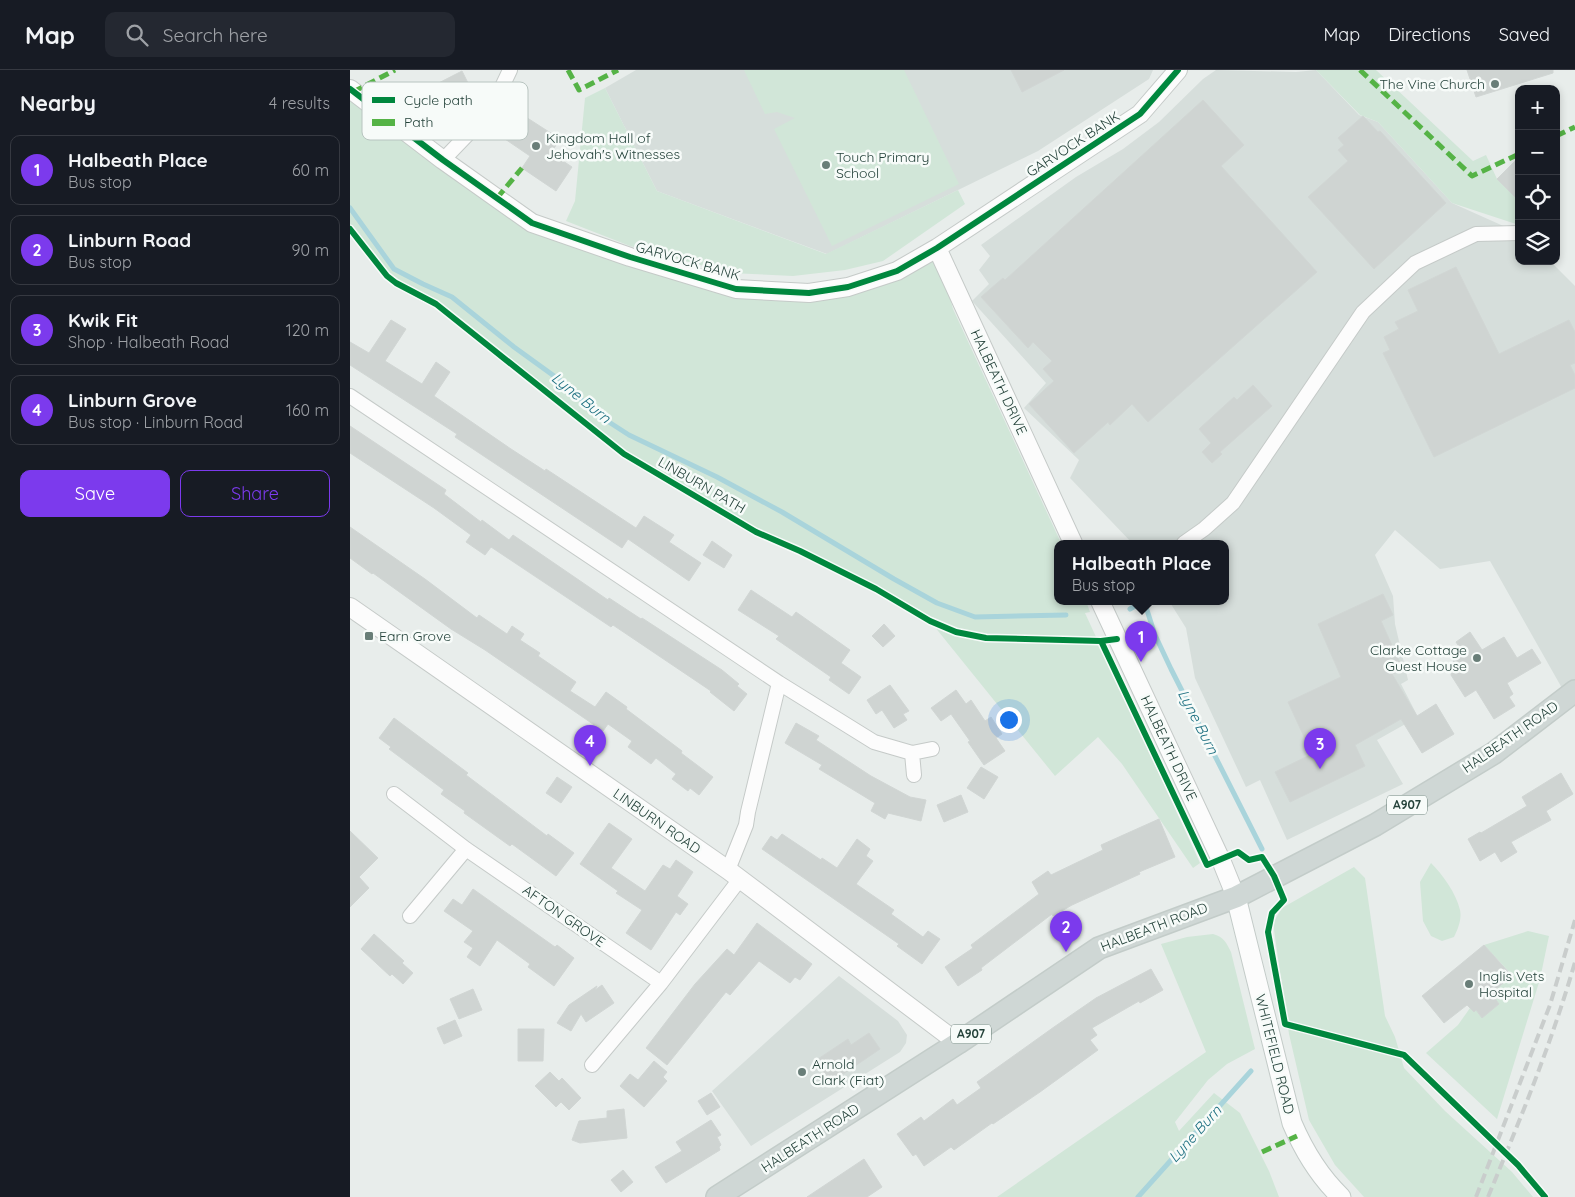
<!DOCTYPE html>
<html lang="en">
<head>
<meta charset="utf-8">
<style>
	body { margin:0; font-family:Quicksand,sans-serif; background:#242831; color:#f1f3f6 }
	.controls { position:absolute; right:15px; top:15px; display:grid; overflow:hidden; border-radius:10px; box-shadow:0 2px 8px #0003 }
	.controls button { width:45px; height:45px; display:grid; place-items:center; padding:0; border:0; border-bottom:1px solid #363941; background:#171b24; color:#f1f3f6; font:25px sans-serif }
	.you { position:absolute; left:658px; top:649px; width:18px; height:18px; margin:-12px; border:4px solid #fff; border-radius:50%; background:#1a73e8; box-shadow:0 0 0 8px #1a73e833 }
	.badge { display:grid; place-items:center; width:32px; height:32px; border-radius:50%; background:#7c3aed; color:#fff; font-size:16px; font-weight:700 }
	.pin { position:absolute; translate:-50% -41px; filter:drop-shadow(0 1px 2px #0008) }
	.pin::after { content:''; position:absolute; top:26px; width:18px; height:15px; background:inherit; clip-path:polygon(0 0,100% 0,50% 100%) }
	.popup { position:absolute; left:704px; top:470px; width:175px; height:65px; box-sizing:border-box; display:grid; place-content:center; border-radius:10px; background:#171b24; filter:drop-shadow(0 1px 4px #0005); font-size:16px; white-space:nowrap; color:#9ea1a6 }
	.popup b { font-size:19px; color:#f1f3f6 }
	.popup::after { content:''; position:absolute; left:50%; top:100%; margin-left:-10px; border:10px solid transparent; border-top-color:#171b24 }
	.list { margin:0; padding:0; list-style:none }
	h2 { display:flex; justify-content:space-between; align-items:center; height:65px; margin:0; padding:0 20px; font-size:21px }
	h2 small { font-size:16px; font-weight:400; color:#9ea1a6 }
	.list li { display:grid; grid-template-columns:32px 1fr auto; gap:15px; align-items:center; box-sizing:border-box; height:70px; margin:0 10px 10px; padding:0 10px; border:1px solid #363941; border-radius:10px }
	.list b { display:block; font-size:19px; white-space:nowrap }
	.list p { margin:0; font-size:16px; white-space:nowrap; color:#9ea1a6 }
	.list em { font-size:16px; font-style:normal; color:#9ea1a6 }
	.actions { display:flex; gap:10px; padding:15px 20px }
	.actions a { flex:1; padding:11px 0; border:1px solid #7c3aed; border-radius:10px; text-align:center; font-size:18px; color:#7c3aed }
	.actions .main { background:#7c3aed; color:#fff }
	.icon { flex:none; width:28px; height:28px; fill:none; stroke:currentColor; stroke-width:2; stroke-linecap:round; stroke-linejoin:round }
	.map { position:relative; flex:none; width:1225px; height:1127px; overflow:hidden }
	header { display:flex; align-items:center; gap:30px; box-sizing:border-box; height:70px; padding:0 25px; background:#171b24; border-bottom:1px solid #363941 }
	header strong { font-size:24px }
	nav { display:flex; gap:28px; margin-inline-start:auto; font-size:18px }
	.search { width:350px; height:45px; background:#242831; display:flex; align-items:center; gap:12px; box-sizing:border-box; padding:0 18px; border-radius:10px; color:#9ea1a6; font-size:19px }
	main { display:flex }
	aside { flex:1; background:#171b24 }
	.map>svg:first-child { display:block }
	.built { fill:#d6dedb }
	.green { fill:#d1e6d8 }
	.lines { fill:none; stroke-linecap:round; stroke-linejoin:round }
	.stream { stroke:#a9d4db; stroke-width:5 }
	.building { fill:#cfd4d2; stroke:#d1d6d4 }
	.minor-casing { stroke:#c5cac8; stroke-width:16 }
	.tertiary-casing { stroke:#c5cac8; stroke-width:20 }
	.secondary-casing { stroke:#c3cbc8; stroke-width:21 }
	.primary-casing { stroke:#c3ccc9; stroke-width:24 }
	.minor { stroke:#fcfcfc; stroke-width:14 }
	.tertiary { stroke:#fcfcfc; stroke-width:18 }
	.secondary { stroke:#fcfcfc; stroke-width:19 }
	.primary { stroke:#cfd7d5; stroke-width:21 }
	.rail { stroke:#c9cdcc; stroke-width:4; stroke-dasharray:10 5; stroke-linecap:butt }
	.quiet { stroke:#55b346; stroke-width:5; stroke-dasharray:10 5; stroke-linecap:butt }
	.cycleway-casing { stroke:#f7fbf9; stroke-width:9 }
	.cycleway { stroke:#00873e; stroke-width:6 }
	.poi-dot { fill:#697e78; stroke:#f7fbf9; stroke-width:2 }
	.labels { text-anchor:middle; stroke-width:5; stroke-linejoin:round; paint-order:stroke }
	.shield { fill:#f7fbf9; stroke:#637a73; stroke-width:1 }
	.shield-label { font-size:12px; font-weight:bold; fill:#24423a }
	.poi-label { font-size:14px; fill:#24423a; stroke:#f7fbf9; text-anchor:start }
	.street-label { font-size:14px; fill:#24423a; stroke:#f7fbf9 }
	.water-label { font-size:15px; font-style:italic; fill:#1c6f80; stroke:#f7fbf9 }
	.key { fill:#f7fbf9; stroke:#b8c4c0; stroke-width:1 }
	.key-label { font-size:14px; fill:#24423a }
</style>
</head>
<body>
<header>
<strong>Map</strong>
<div class="search"><svg class="icon" aria-label="search" viewBox="0 0 24 24"><circle cx="10" cy="10" r="6"/><path d="M15 15l6 6"/></svg>Search here</div>
<nav><a>Map</a><a>Directions</a><a>Saved</a></nav>
</header>
<main>
<aside>
<h2>Nearby<small>4 results</small></h2>
<ul class="list">
<li><span class="badge">1</span><div><b>Halbeath Place</b><p>Bus stop</p></div><em>60 m</em></li>
<li><span class="badge">2</span><div><b>Linburn Road</b><p>Bus stop</p></div><em>90 m</em></li>
<li><span class="badge">3</span><div><b>Kwik Fit</b><p>Shop · Halbeath Road</p></div><em>120 m</em></li>
<li><span class="badge">4</span><div><b>Linburn Grove</b><p>Bus stop · Linburn Road</p></div><em>160 m</em></li>
</ul>
<div class="actions"><a class="main">Save</a><a>Share</a></div>
</aside>
<div class="map">
<svg width="1225" height="1127" viewBox="0 0 1225 1127">
	<rect width="100%" height="100%" fill="#e8edeb"/>
	<path class="built" d="M286,0h517l-4,9 -111,72 -211,103 -170,-63 -52,-103z
		M866,0l80,2 20,-2 43,45 19,7 74,81 67,30v28h31l25,25v405l-8,6 -77,-136 -50,8 -45,-39 -20,25 18,41 2,28 13,56 -7,4 17,33 -41,23 26,44 -116,56 -27,-60 -14,7 -51,-109 -9,-50 -17,-27h56v-58h-93l-62,-65 9,-18 -55,-52 22,-25 -74,-82 17,-17 -10,-14 11,-14 -9,-11 95,-68 47,-28 36,-27 44,-43z
		M489,906l59,45 9,14 -1,8 -6,9 -149,94 -39,-55z"/>
	<path class="green" d="M394,0h160l55,114 -127,62 -58,-117 21,-11 -18,-6 -12,2z
		M966,0h60l97,91 13,-6 11,24 22,22v24l-67,-22 -74,-81 -18,-7z
		M255,18l52,103 169,63 132,-64 7,14 -82,57 -38,9 -52,6 -63,-3 -100,-27 -64,-25 9,-20 10,-103z
		M0,19l182,134 204,66 73,4 128,-45 16,61 108,234h-4v58h29l4,11 -5,1 115,250 -7,5 -71,-104 -24,-27 -43,39 -125,-155 -54,-32 -76,-38 -44,-19 -132,-78 -188,-150 -40,-21 -9,-7 -37,-47z
		M1081,793c12,12 25,30 29,47 2,9 -2,19 -6,27l-12,4 -11,-5 -8,-15 -3,-39z
		M1004,797l11,11 20,138 10,21 9,31 41,43 67,61 21,25h-169l-29,-32 -26,-45 -20,-86 -16,-111 9,-15z
		M1178,861l21,5 -9,43 -43,140 -71,-66 32,-28 12,-17 4,4 2,-2 6,7 17,-13 -8,-11 21,-18 -28,-30z
		M863,864c11,3 13,8 18,18l24,97 -28,15 -19,16 -33,42 4,9 35,-38 26,20 29,58 10,26h-282l209,-145 -45,-108 26,-7z"/>
	<g class="lines">
		<path class="stream" d="M0,138l44,61 29,15 29,13 62,50 47,34 37,34 31,20 88,42 65,35 112,67 43,24 38,14 91,-2
			M780,539l5,-3 11,1 9,28 16,34 91,180
			M788,1127l113,-126"/>
	</g>
	<path class="building" d="M661,0h53l-42,22z
		M1117,0h86v3l-77,24z
		M112,1l9,18 -39,20 -9,-18z
		M853,30l41,45 -23,21 96,106 -169,150 -16,-18 -22,21 -2,-3 -34,31 -45,-49 25,-23 -11,-12 9,-8 -19,-19 -5,6 -47,-51 22,-19 2,2z
		M168,42l42,27 -9,14 21,14 -16,24 -34,-23 8,-12 -28,-19z
		M1013,46l15,16 2,-1 66,72 -72,66 -66,-72 40,-36 -10,-11 6,-5 -6,-7z
		M1169,87v44l-22,-22z
		M1106,197l43,87 70,-34 6,12v31l-5,2 5,10v13l-141,69 -51,-104 7,-3 -6,-13 15,-8 -4,-7 23,-11 -10,-21z
		M41,250l15,9 -21,32 37,23 14,-22 14,10 -16,24 77,53 34,22 1,-2 90,59 8,-12 30,19 -5,7 32,21 -12,18 -61,-42 -6,9 -167,-111 2,-3 -107,-69v-23l19,11z
		M903,315l19,21 -52,46 2,2 -10,9 -10,-11 9,-9 -12,-14 35,-32 3,3z
		M0,356l96,64 -2,4 37,28 1,-2 27,20 4,-5 95,65 1,-2 32,21 1,-1 80,52 17,14 -2,2 10,8 -13,17 -24,-19 1,-1 -98,-66 -2,2 -120,-80 -6,8 -19,-13 5,-7 -37,-27 -84,-55z
		M0,457l75,52 52,39 2,-3 28,19 5,-8 12,8 -4,6 20,13 -2,3 38,26 -6,9 25,16 11,-15 21,15 -1,2 56,42 -1,2 32,24 -14,18 -9,-7 -2,3 -16,-12 4,-5 -20,-16 -5,6 -23,-17 4,-6 -24,-17 -5,7 -118,-81 -34,-21 -78,-56 -1,1 -22,-16z
		M362,471l20,14 -8,13 -21,-13z
		M401,520l41,27 4,-5 54,38 -9,13 20,14 -12,17 -20,-14 2,-3 -55,-38 3,-3 -41,-26z
		M1033,524l10,21 -12,6 22,49 -11,4 25,42 19,-12 18,30 -32,19 -21,-34 -46,26 10,21 -75,36 -15,-30 37,-18 -24,-52 53,-25 -23,-53z
		M534,554l11,12 -12,11 -11,-11z
		M1120,562l12,18 22,-13 13,21 15,-9 9,14 -34,20 6,11 -4,3 6,9 -21,13 -18,-29 -11,7 -14,-22 3,-16 9,-6 -7,-11z
		M540,615l19,26 -6,3 4,6 -13,8 -12,-18 -6,4 -9,-14z
		M606,620l10,14 5,-4 14,21 6,-4 11,17 -6,4 9,13 -21,14 -16,-23 2,-1 -19,-27 -10,7 -10,-13z
		M44,648l74,55 -2,2 81,61 1,-2 26,19 -18,23 -44,-32 -2,2 -46,-33 1,-2 -24,-17 3,-4 -55,-41 2,-2 -12,-9z
		M446,653l23,13 -3,4 55,36 39,21 16,3 -5,21 -33,-8 -3,6 -14,-8 4,-8 -56,-34 3,-4 -37,-22z
		M631,697l17,10 -14,22 -17,-11z
		M1211,703l12,21 -27,17 5,9 -40,22 6,10 -16,10 -6,-10 -15,9 -12,-22 12,-7 1,1 46,-27 -5,-9z
		M207,707l15,10 -11,16 -15,-10z
		M611,725l7,17 -24,10 -7,-17z
		M809,749l16,38 -36,15 1,2 -68,31 -19,11 -1,-2 -71,54 1,2 -24,16 -13,-19 28,-19 -2,-3 68,-51 -7,-12 16,-11 3,4 52,-25 -2,-5z
		M259,753l23,16 -21,29 34,23 18,-26 7,4 6,-9 17,12 -16,24 11,8 -8,11 -4,-3 -25,38 -25,-17 16,-23 -26,-17 2,-2 -38,-27z
		M0,761l28,27 -19,19 10,11 -19,19z
		M432,764l39,26 1,-2 15,10 20,-29 13,10 -4,7 7,5 -17,23 38,26 -3,4 32,23 5,-6 12,8 -18,25 -25,-18 2,-2 -137,-95 9,-13 6,4z
		M123,819l82,58 2,-2 17,13 -20,28 -26,-19 2,-3 -33,-24 -17,26 -13,-9 6,-9 -9,-6 9,-11 -29,-20 9,-12 9,6z
		M407,853l55,41 -12,16 -5,-3 -5,6 -31,-22 -29,34 -4,-3 -59,73 -21,-17 49,-64 32,-35 7,6z
		M24,864l30,27 -2,2 11,10 -10,11 -11,-10 -2,2 -29,-27z
		M1134,875l28,31 -21,17 8,11 -17,14 -6,-8 -2,2 -7,-7 -23,18 -22,-27z
		M801,899l12,21 -23,13 -1,-2 -47,27 5,7 -7,5 8,10 -58,42 -47,32 -1,-1 -38,27 -3,-3 -27,19 -8,-12 -3,2 -16,-22 24,-17 3,4 29,-22 4,6 24,-17 -4,-6 77,-55 42,-29z
		M252,915l12,18 -28,19 -5,-8 -10,17 -14,-8 12,-18 28,-19 -2,4z
		M123,919l9,21 -23,9 -9,-20z
		M105,950l7,16 -18,8 -7,-16z
		M168,959h26l-1,32h-25z
		M519,963l11,16 -50,34 -15,-22 33,-22 3,6z
		M304,991l13,11 -4,5 4,4 -23,26 -24,-21 10,-12 8,6z
		M200,1002l9,9 3,-3 19,20 -12,12 -8,-8 -5,5 -21,-21z
		M361,1023l9,14 -13,8 -9,-14z
		M274,1039l3,29 -47,5 -8,-3 7,-19 28,-3v-7z
		M361,1050l10,15 -4,2 4,8 -2,2 1,3 -54,33 -11,-16 27,-16 -6,-9z
		M514,1089l18,28 -15,10h-60z
		M273,1100l10,12 -12,10 -10,-12z"/>
	<g class="lines">
		<g class="minor-casing">
			<path id="minor" d="M93,90l48,-50 19,-40
				M0,326l429,287 95,59 38,11
				M834,473l20,-14 29,-26 130,-191 52,-49 61,-29 43,-1
				M564,705l-2,-22 20,-4
				M44,724l72,55 195,134
				M378,800l18,-45 2,-13 31,-129
				M60,846l56,-67
				M242,995l69,-82 79,-104"/>
		</g>
		<g class="tertiary-casing">
			<path id="tertiary" d="M0,19l93,71 89,63 98,34 106,32 73,4 39,-6 49,-16 40,-23 203,-134 38,-44
				M587,178l136,295
				M750,531l121,259 15,37
				M0,537l378,263 230,173"/>
		</g>
		<g class="secondary-casing">
			<path id="secondary" d="M886,827l56,226c12,28 27,53 49,74"/>
		</g>
		<g class="primary-casing">
			<path id="primary" d="M367,1127l241,-154 141,-95 137,-51 139,-72 119,-72 81,-62"/>
		</g>
		<use href="#minor" class="minor"/>
		<use href="#tertiary" class="tertiary"/>
		<use href="#secondary" class="secondary"/>
		<use href="#primary" class="primary"/>
		<path class="rail" d="M1126,1127l74,-192 25,-85
			M1138,1127c32,-77 64,-155 87,-235"/>
		<path class="quiet" d="M218,0l11,20 39,-20
			M1010,0l112,106 47,-22
			M3,22l42,-22
			M1206,66l19,-9
			M147,128l25,-30
			M912,1082l35,-16"/>
		<g class="cycleway-casing">
			<path id="cycleway" d="M0,19l93,71 89,63 98,34 106,32 73,4 39,-6 49,-16 40,-23 203,-134 38,-44
				M0,159l37,47 9,7 40,21 188,150 132,78 44,19 76,38 54,32 26,11 30,6 115,3 16,-2
				M751,571l106,224 31,-13 11,8 13,-3 12,19 10,24 -12,13 -4,19 17,92 119,31 114,110 27,32"/>
		</g>
		<use href="#cycleway" class="cycleway"/>
	</g>
	<g class="poi-dot">
		<circle cx="1145" cy="14" r="5"/>
		<circle cx="186" cy="76" r="5"/>
		<circle cx="476" cy="95" r="5"/>
		<rect x="14" y="561" width="10" height="10" rx="2.5"/>
		<circle cx="1127" cy="588" r="5"/>
		<circle cx="1119" cy="914" r="5"/>
		<circle cx="452" cy="1002" r="5"/>
	</g>
	<g class="labels">
		<g class="shield">
			<rect x="1037" y="725.5" width="40" height="19" rx="4"/>
			<rect x="601" y="954.5" width="40" height="19" rx="4"/>
		</g>
		<g class="shield-label">
			<text x="1057" y="739">A907</text>
			<text x="621" y="968">A907</text>
		</g>
		<g class="poi-label">
			<text x="1135" y="19" text-anchor="end">The Vine Church</text>
			<text x="196" y="73">Kingdom Hall of<tspan x="196" dy="16">Jehovah's Witnesses</tspan></text>
			<text x="486" y="92">Touch Primary<tspan x="486" dy="16">School</tspan></text>
			<text x="29" y="571">Earn Grove</text>
			<text x="1117" y="585" text-anchor="end">Clarke Cottage<tspan x="1117" dy="16">Guest House</tspan></text>
			<text x="1129" y="911">Inglis Vets<tspan x="1129" dy="16">Hospital</tspan></text>
			<text x="462" y="999">Arnold<tspan x="462" dy="16">Clark (Fiat)</tspan></text>
		</g>
		<g class="street-label">
			<text transform="translate(723 74) rotate(-33)" y="5">GARVOCK BANK</text>
			<text transform="translate(338 191) rotate(16)" y="5">GARVOCK BANK</text>
			<text transform="translate(649 312) rotate(65)" y="5">HALBEATH DRIVE</text>
			<text transform="translate(352 415) rotate(30)" y="5">LINBURN PATH</text>
			<text transform="translate(1160 667) rotate(-35)" y="5">HALBEATH ROAD</text>
			<text transform="translate(819 678) rotate(65)" y="5">HALBEATH DRIVE</text>
			<text transform="translate(307 751) rotate(35)" y="5">LINBURN ROAD</text>
			<text transform="translate(214 846) rotate(35)" y="5">AFTON GROVE</text>
			<text transform="translate(804 857) rotate(-21)" y="5">HALBEATH ROAD</text>
			<text transform="translate(925 984) rotate(76)" y="5">WHITEFIELD ROAD</text>
			<text transform="translate(460 1068) rotate(-33)" y="5">HALBEATH ROAD</text>
		</g>
		<g class="water-label">
			<text transform="translate(231 328) rotate(39)" y="5">Lyne Burn</text>
			<text transform="translate(848 652) rotate(63)" y="5">Lyne Burn</text>
			<text transform="translate(845 1064) rotate(-48)" y="5">Lyne Burn</text>
		</g>
	</g>
	<rect x="12" y="12" width="166" height="58" rx="8" class="key"/>
	<rect x="22" y="27" width="23" height="6" fill="#00873e"/>
	<rect x="22" y="49" width="23" height="7" fill="#55b346"/>
	<g class="key-label">
		<text x="54" y="35">Cycle path</text>
		<text x="54" y="57">Path</text>
	</g>
</svg>
<div class="controls">
<button>+</button>
<button>−</button>
<button><svg class="icon" aria-label="locate" viewBox="0 0 24 24"><circle cx="12" cy="12" r="6"/><path d="M12 2v4M12 18v4M2 12h4M18 12h4"/></svg></button>
<button><svg class="icon" aria-label="layers" viewBox="0 0 24 24"><path d="M12 4l9 5-9 5-9-5zM3 14l9 5 9-5"/></svg></button>
</div>
<div class="you"></div>
<div class="pin badge" style="left:791px;top:592px">1</div>
<div class="popup"><b>Halbeath Place</b>Bus stop</div>
<div class="pin badge" style="left:716px;top:882px">2</div>
<div class="pin badge" style="left:970px;top:699px">3</div>
<div class="pin badge" style="left:240px;top:696px">4</div>
</div>
</main>
</body>
</html>
